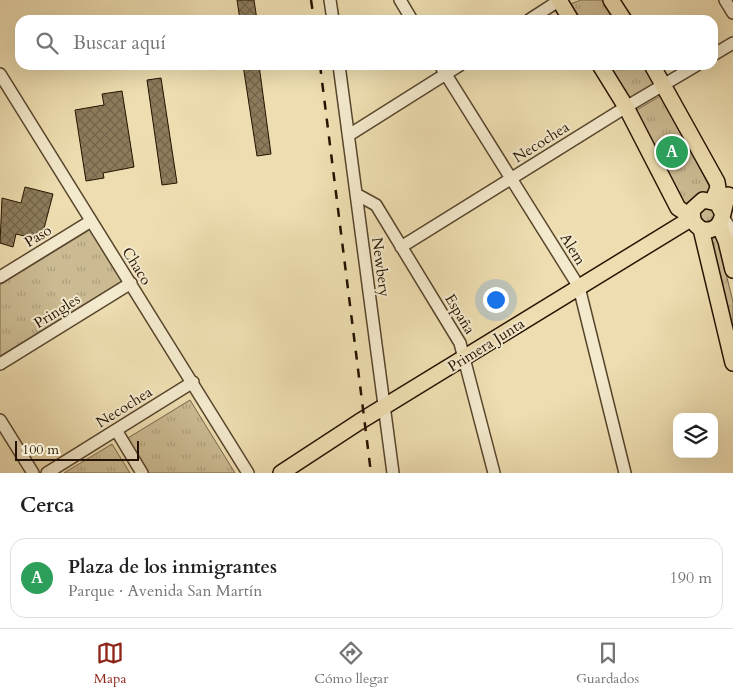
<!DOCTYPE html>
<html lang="es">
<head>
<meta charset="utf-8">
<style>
	body { margin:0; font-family:Cardo,serif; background:#f2f2f2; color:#202124 }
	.controls { position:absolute; right:15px; bottom:15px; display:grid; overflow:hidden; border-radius:10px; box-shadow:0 5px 20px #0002 }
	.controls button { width:45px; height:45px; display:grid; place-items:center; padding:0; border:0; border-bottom:1px solid #e0e0e0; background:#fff; color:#202124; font:25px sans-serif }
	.scale { position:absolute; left:15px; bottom:12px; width:124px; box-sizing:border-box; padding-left:5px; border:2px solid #261200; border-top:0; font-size:14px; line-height:18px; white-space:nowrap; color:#261200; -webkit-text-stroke:4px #f3e9cc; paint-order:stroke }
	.you { position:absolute; left:495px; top:299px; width:18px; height:18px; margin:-12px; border:4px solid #fff; border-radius:50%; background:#1a73e8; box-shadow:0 0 0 8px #1a73e833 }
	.badge { display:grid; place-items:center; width:32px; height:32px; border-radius:50%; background:#8f2418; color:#fff; font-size:16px; font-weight:700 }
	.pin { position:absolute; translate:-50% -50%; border:2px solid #fff; box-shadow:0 1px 5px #0006 }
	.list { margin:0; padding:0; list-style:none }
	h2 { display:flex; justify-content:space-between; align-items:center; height:65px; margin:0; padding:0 20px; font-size:21px }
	h2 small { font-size:16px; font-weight:400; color:#757577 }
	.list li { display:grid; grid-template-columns:32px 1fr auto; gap:15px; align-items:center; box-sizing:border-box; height:80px; margin:0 10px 10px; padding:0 10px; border:1px solid #e0e0e0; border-radius:15px }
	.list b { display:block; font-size:19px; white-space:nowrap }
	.list p { margin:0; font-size:16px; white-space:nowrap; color:#757577 }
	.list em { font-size:16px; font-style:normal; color:#757577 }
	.icon { flex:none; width:28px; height:28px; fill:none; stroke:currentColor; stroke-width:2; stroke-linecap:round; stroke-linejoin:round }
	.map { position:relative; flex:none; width:733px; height:473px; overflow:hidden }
	.search { position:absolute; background:#fff; box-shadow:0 5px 20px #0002; left:15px; right:15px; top:15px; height:55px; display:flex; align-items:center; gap:12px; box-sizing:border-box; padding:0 18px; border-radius:15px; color:#757577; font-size:19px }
	.sheet { height:155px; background:#fff }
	nav { display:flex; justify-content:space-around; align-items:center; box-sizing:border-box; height:70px; border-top:1px solid #e0e0e0; background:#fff; font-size:14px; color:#757577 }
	nav a { display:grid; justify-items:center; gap:2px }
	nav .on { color:#8f2418 }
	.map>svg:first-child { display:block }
	.park { fill:url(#park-tufts); stroke:#786649 }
	.building { fill:url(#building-cross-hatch); stroke:#261200 }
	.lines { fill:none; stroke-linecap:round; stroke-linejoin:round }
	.minor-casing { stroke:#58452c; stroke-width:14 }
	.major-casing { stroke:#261200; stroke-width:18 }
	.minor { stroke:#f3e9cc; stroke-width:11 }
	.major { stroke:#edddb0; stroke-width:15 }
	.rail { stroke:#261200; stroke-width:2.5; stroke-dasharray:9 9; stroke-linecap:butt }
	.labels { text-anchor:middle; stroke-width:4; stroke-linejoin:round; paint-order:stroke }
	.street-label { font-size:15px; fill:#261200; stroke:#f3e9cc }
</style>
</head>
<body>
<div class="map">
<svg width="733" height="473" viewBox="0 0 733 473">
	<defs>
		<pattern id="park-tufts" width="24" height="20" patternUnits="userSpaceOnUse" patternTransform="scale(1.25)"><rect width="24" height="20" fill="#cbba92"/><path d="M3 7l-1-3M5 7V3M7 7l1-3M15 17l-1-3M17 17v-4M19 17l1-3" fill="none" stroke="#ae9f7c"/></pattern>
		<pattern id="building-cross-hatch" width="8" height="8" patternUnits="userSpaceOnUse" patternTransform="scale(1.25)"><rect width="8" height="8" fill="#8d7c5c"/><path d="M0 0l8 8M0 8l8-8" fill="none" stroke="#73644a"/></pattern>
	</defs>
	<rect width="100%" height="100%" fill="#edddb0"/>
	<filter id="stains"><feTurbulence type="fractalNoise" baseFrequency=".004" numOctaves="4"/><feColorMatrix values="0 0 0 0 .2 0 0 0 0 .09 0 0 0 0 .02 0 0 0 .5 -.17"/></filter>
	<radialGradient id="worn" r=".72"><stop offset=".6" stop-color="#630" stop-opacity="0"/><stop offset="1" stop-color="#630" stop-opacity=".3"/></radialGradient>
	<path class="park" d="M581,0h24l12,20h-39l-10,-15z
		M605,65h38l11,20 -28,15z
		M662,95l50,97 -30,15 -49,-95z
		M699 216a8 8 0 1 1 16 0a8 8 0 1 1-16 0Z
		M91,229l31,52 -122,75v-71z
		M717,237l16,65v41l-25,-104z
		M190,400l45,73h-86l-21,-35z
		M112,444l18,29h-66z"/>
	<path class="building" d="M237,0h17l3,20h-17z
		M243,65h16l12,89 -14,2z
		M161,78l16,105 -15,2 -15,-105z
		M122,91l12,76 -31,6 1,5 -18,3 -11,-71 29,-5 -2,-11z
		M25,187l28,7 -12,46 -25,-6 -3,13 -13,-4 2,-45 19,5z"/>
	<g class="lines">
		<g class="minor-casing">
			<path id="minor" d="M330,0l3,20
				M400,0l12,20
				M725,0l8,13
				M529,20l31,-20
				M713,55l20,-12
				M339,65l54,408
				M440,65l139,222 46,186
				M0,74l248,399
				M349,135l111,-70
				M356,194l20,11 84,138 34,130
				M723,217l10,16
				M401,247l225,-140 71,-42
				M0,277l91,-56
				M0,364l131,-81
				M0,420l33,53
				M116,430l26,43
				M47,473l146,-91"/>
		</g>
		<g class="major-casing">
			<path id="major" d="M559,0l12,20
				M611,0l13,20
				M600,65l26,42 52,101 14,9
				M652,65l65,117 1,6 -5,12
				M722,212l-5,-9 -14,-3 -10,9c-2,10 1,17 11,21 21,2 18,-21 24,-35
				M719,225l7,16 7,29
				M701,229l32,134
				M281,473l78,-51 333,-204"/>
		</g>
		<use href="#minor" class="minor"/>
		<use href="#major" class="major"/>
		<path class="rail" d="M311,0l3,20
			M320,65l51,408"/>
	</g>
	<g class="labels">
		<g class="street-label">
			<text transform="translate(541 142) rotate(-32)" y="5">Necochea</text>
			<text transform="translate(38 236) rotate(-32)" y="5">Paso</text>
			<text transform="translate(573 249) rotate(58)" y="5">Alem</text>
			<text transform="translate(137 266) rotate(58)" y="5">Chaco</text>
			<text transform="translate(381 267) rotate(82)" y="5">Newbery</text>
			<text transform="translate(57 311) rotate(-32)" y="5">Pringles</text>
			<text transform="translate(460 314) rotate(59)" y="5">España</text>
			<text transform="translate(486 345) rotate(-32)" y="5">Primera Junta</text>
			<text transform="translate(124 407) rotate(-32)" y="5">Necochea</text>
		</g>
	</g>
	<rect width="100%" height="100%" filter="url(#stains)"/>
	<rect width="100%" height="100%" fill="url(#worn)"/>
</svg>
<div class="controls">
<button><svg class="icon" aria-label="layers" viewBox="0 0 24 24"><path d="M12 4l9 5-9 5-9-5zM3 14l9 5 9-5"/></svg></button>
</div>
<div class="scale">100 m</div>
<div class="you"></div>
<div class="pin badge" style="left:672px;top:152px;background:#2e9e5b">A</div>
<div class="search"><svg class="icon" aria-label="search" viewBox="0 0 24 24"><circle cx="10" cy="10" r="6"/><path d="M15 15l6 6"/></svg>Buscar aquí</div>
</div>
<section class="sheet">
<h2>Cerca<small></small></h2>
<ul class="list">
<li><span class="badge" style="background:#2e9e5b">A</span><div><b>Plaza de los inmigrantes</b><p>Parque · Avenida San Martín</p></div><em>190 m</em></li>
</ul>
</section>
<nav>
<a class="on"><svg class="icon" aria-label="map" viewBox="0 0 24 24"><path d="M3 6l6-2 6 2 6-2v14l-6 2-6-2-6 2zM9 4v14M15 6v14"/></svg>Mapa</a>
<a><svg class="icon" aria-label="directions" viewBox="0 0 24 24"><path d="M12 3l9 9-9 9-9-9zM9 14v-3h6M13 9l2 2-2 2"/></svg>Cómo llegar</a>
<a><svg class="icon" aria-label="saved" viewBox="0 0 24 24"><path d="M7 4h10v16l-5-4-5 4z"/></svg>Guardados</a>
</nav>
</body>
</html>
